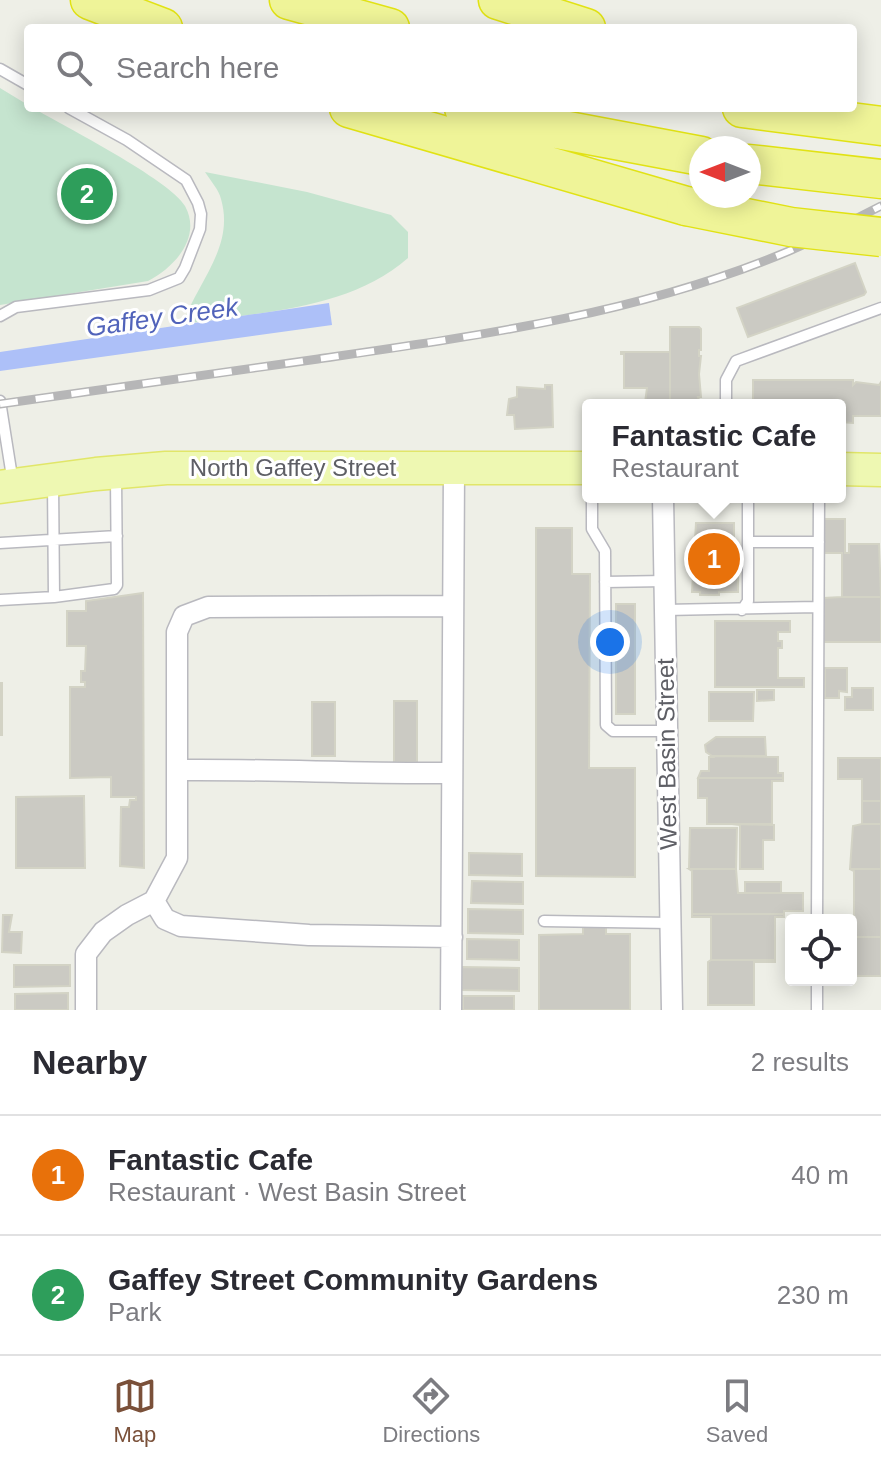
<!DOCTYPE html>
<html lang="en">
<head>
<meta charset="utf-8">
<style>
	body { margin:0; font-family:Arial,sans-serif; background:#f2f2f3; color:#2b2b33 }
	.controls { position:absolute; right:24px; bottom:24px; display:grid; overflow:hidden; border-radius:8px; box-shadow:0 4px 20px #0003 }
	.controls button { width:72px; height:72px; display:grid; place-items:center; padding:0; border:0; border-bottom:2px solid #e1e1e2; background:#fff; color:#2b2b33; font:40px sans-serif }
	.compass { position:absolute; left:689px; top:136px; width:72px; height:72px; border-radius:50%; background:#fff; box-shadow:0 4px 20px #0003; rotate:270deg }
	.you { position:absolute; left:610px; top:642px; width:28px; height:28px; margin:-20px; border:6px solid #fff; border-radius:50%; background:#1a73e8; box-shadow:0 0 0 12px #1a73e833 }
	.badge { display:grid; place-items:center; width:52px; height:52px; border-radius:50%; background:#7a5039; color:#fff; font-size:26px; font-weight:700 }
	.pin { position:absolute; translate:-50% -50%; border:4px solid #fff; box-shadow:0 2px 8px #0006 }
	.popup { position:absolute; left:582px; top:399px; width:264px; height:104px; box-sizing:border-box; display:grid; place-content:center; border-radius:8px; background:#fff; filter:drop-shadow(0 2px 6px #0005); font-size:26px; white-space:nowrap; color:#7c7c81 }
	.popup b { font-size:30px; color:#2b2b33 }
	.popup::after { content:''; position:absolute; left:50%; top:100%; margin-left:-16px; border:16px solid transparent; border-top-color:#fff }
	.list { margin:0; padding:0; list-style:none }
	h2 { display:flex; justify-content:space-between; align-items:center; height:104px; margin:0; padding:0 32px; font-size:34px }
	h2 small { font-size:26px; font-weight:400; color:#7c7c81 }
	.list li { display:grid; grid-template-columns:52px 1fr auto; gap:24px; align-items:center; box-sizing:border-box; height:120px; padding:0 32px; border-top:2px solid #e1e1e2 }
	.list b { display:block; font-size:30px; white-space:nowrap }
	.list p { margin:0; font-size:26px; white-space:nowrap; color:#7c7c81 }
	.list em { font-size:26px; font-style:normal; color:#7c7c81 }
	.icon { flex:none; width:44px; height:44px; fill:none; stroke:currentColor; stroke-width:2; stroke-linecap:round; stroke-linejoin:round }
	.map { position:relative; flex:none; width:881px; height:1010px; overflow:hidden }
	.search { position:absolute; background:#fff; box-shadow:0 4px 20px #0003; left:24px; right:24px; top:24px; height:88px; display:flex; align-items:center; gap:20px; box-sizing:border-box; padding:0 28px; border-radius:8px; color:#7c7c81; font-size:30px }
	.sheet { height:344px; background:#fff }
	nav { display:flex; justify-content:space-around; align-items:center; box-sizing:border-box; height:112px; border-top:2px solid #e1e1e2; background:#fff; font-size:22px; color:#7c7c81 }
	nav a { display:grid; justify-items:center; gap:4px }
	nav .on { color:#7a5039 }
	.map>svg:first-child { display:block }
	.green { fill:#c5e4cf }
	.water { fill:#adc0f8 }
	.building { fill:#cbcac3; stroke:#d3d3c5; stroke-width:2 }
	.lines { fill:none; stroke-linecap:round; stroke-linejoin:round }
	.service-casing { stroke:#b9b9bf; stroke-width:13 }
	.minor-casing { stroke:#b9b9bf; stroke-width:23 }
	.primary-casing { stroke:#e1e669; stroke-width:35 }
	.motorway-casing { stroke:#e1e214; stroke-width:41 }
	.service { stroke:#fff; stroke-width:10 }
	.minor { stroke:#fff; stroke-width:20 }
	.primary { stroke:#eef8b2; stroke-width:32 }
	.motorway { stroke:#eff498; stroke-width:38 }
	.rail-casing { stroke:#b6b6b7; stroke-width:9 }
	.rail { stroke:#fff; stroke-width:6; stroke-dasharray:18; stroke-linecap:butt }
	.motorway-bridge-casing { stroke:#e1e214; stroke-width:41; stroke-linecap:butt }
	.motorway-bridge { stroke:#eff498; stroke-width:38 }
	.labels { text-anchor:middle; stroke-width:6; stroke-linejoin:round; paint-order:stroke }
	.street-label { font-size:24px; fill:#5e5f65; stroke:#fff }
	.water-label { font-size:26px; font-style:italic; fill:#5163ba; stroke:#fff }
</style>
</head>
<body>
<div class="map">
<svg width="881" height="1010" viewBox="0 0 881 1010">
	<rect width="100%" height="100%" fill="#eeefe7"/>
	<path class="green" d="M0,88l28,17v3h5c31,18 137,72 152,98 17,31 -10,61 -37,75l-148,24z
		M205,172l102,20 84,23 17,17v26c-59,52 -149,54 -225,66 14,-42 52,-77 38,-125 -2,-9 -11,-19 -16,-27z"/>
	<path class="water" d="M329,303l3,22 -332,46v-19z"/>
	<path class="building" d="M855,263l11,29 -2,3 -116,42 -11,-29z
		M670,327h29l2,2v21h-2v6h2l-2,18 2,23h-3l3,8h-31z
		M621,352h49v53h-46l21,-2 2,-15h-23v-34h-3z
		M753,380h100v5l3,-3 23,3 2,-3v34h-28v7l-13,-1v-17h-87z
		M545,385h7l1,42 -38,2 -1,-14h-7l2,-16 8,-2v-10l28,2z
		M822,519h23v34h4v-9h30l2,53h-39v-44h-18z
		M696,523h38v34l4,1v34h-19v3h-19v-3h-8z
		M536,528h36v46h18l-1,194h46v109l-99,-1z
		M143,593l1,275 -24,-2 1,-59h8l1,-7h6v-3h-25v-20l-41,1v-91h15v-5h-4v-11h4l1,-25h-19v-35h19v-10z
		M842,597h39v45h-57v-44z
		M616,604h19v110h-19z
		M715,621h75v11h-12v9h4v7h-4v30h26v9h-89z
		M825,668h22v24l-8,-1v7h-14z
		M0,683h2v52h-2z
		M852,688h21v22h-28v-13h7z
		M757,690h17v10l-17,1z
		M709,692h45l-1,29h-44z
		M394,701h23v61h-23z
		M312,702h23v54h-23z
		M716,737h49l1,19h-54l-6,-4 -1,-7z
		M712,756l66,1v16h5v5h-85l3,-7h8v-14h4z
		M838,758h43v43h-19v-22h-24z
		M698,778h85v3h-11v43h-65v-26h-9z
		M84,796l1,72h-69v-71z
		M862,801h19v23h-19z
		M732,824l42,1v15h-11v29h-23v-44z
		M862,824h19v45h-31l3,-43z
		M690,828h47l-1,41h-47z
		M469,853l53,1v22l-53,-1z
		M689,869h47l2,24h65v18h-19v3h-92v-43z
		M850,869h31v68h-27v-66z
		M472,881l51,1v22l-52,-1z
		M745,882h36v11h-36z
		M468,909l55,1v24l-55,-1z
		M692,914h92v3h-9v43h-64v-43h-19z
		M3,915h9l-3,17h13l-1,21 -19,-1z
		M583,925h23v9h24v76h-91v-75l44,-1z
		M854,937h27v39h-30v-37z
		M467,939l52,1v20l-52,-1z
		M711,960h64v2h-21v43h-46v-43z
		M14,965h56v21l-56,1z
		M462,967l57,1v23l-57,-1z
		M68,993v17h-53v-16z
		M463,996h51v14h-51z"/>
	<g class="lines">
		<g class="service-casing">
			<path id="service" d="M0,69l28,16
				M0,316l16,-9 133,-17 30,-12 6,-10 15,-39 1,-15 -3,-11 -12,-23 -59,-40 -58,-32
				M0,401l13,82
				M726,405v-25l10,-19 145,-53
				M53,482l1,115 60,-8 3,-4 -1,-107
				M592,497v32l13,22 1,174 7,6h54
				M748,542h71
				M0,543l117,-7
				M605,582l60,-1
				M0,600l54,-3
				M665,610l153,-3
				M742,610l6,-9v-104
				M817,920l2,-423
				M544,921l126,2
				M817,1010v-30"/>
		</g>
		<g class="minor-casing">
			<path id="minor" d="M663,497l9,513
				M178,770c92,-1 183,4 274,3
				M154,901l11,18 16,7 128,9 143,2
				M86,1010v-56l17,-22 24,-17 27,-14 23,-43v-226l7,-16 24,-9 245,-1
				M451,1010l3,-542"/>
		</g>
		<g class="primary-casing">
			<path id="primary" d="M840,469l41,1
				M0,487l96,-13 70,-6h422"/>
		</g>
		<g class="motorway-casing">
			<path id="motorway" d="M90,0l73,28
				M289,0l101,28
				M498,0l88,28
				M349,108l337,98
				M464,108l72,17 165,31
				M742,108l139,18
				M749,164l132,15"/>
		</g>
		<use href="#service" class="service"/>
		<use href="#minor" class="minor"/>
		<use href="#primary" class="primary"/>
		<use href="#motorway" class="motorway"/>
		<g class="rail-casing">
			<path id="rail" d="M0,404c106,-15 212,-30 318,-45 159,-23 321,-45 471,-108 31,-13 62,-30 92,-45"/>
		</g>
		<use href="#rail" class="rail"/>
		<g class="motorway-bridge-casing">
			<path id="motorway-bridge" d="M686,206l105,21 90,10"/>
		</g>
		<use href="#motorway-bridge" class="motorway-bridge"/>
	</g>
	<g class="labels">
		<g class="street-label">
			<text x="293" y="476">North Gaffey Street</text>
			<text transform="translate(667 754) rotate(-91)" y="8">West Basin Street</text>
		</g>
		<g class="water-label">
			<text transform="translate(162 317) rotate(-8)" y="9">Gaffey Creek</text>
		</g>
	</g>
</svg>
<div class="controls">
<button><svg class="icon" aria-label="locate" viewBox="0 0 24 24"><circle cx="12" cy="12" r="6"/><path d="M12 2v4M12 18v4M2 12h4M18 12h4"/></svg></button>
</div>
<svg class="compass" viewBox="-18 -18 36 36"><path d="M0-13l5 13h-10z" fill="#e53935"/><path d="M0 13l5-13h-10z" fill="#7c7c81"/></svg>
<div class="you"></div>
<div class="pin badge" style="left:714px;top:559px;background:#e8710a">1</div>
<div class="popup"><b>Fantastic Cafe</b>Restaurant</div>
<div class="pin badge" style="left:87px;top:194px;background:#2e9e5b">2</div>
<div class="search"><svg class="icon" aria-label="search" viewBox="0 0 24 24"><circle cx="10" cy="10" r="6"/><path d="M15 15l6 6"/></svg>Search here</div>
</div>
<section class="sheet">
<h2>Nearby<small>2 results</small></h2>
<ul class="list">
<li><span class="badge" style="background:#e8710a">1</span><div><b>Fantastic Cafe</b><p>Restaurant · West Basin Street</p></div><em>40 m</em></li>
<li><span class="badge" style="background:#2e9e5b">2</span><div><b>Gaffey Street Community Gardens</b><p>Park</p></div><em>230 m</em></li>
</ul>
</section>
<nav>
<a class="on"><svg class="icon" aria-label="map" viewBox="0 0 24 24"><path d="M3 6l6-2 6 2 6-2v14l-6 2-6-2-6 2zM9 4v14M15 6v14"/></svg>Map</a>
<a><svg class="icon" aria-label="directions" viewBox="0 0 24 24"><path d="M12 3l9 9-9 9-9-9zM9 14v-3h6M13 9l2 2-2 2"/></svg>Directions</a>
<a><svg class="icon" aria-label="saved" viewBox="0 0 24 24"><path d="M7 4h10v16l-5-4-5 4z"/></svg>Saved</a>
</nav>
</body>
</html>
